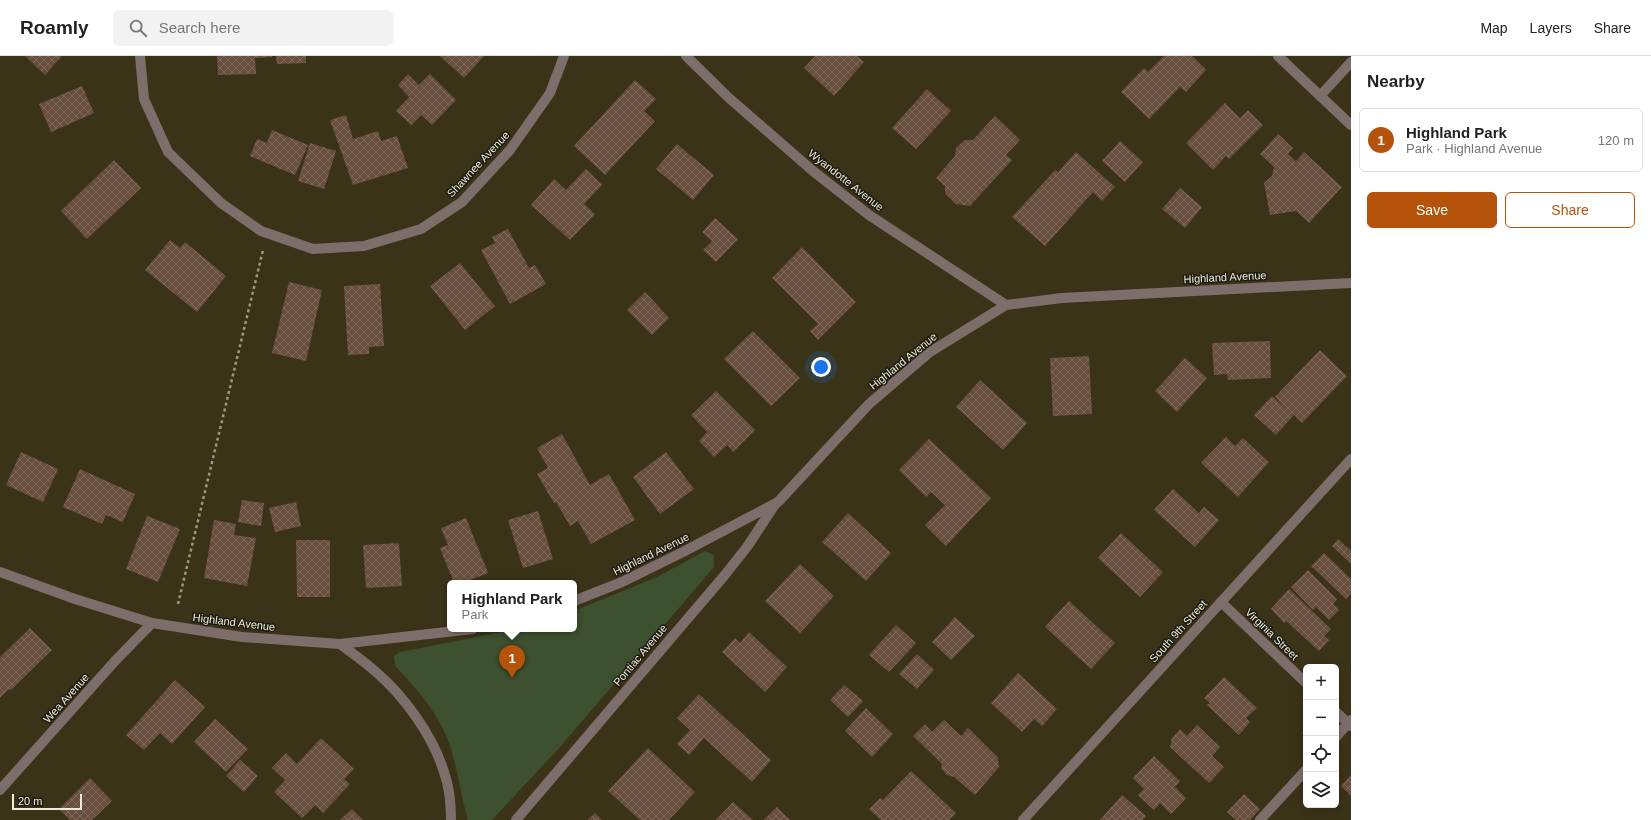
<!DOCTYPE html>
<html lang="en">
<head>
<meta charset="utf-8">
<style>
	body { margin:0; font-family:Arial,sans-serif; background:#f2f2f2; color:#222 }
	.controls { position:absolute; right:12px; bottom:12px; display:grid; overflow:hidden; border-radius:6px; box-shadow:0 2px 10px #0003 }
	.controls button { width:36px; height:36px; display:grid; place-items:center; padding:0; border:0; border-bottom:1px solid #e0e0e0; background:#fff; color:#222; font:20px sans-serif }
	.scale { position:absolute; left:12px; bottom:10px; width:70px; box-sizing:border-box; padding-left:4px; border:2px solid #f0ecdc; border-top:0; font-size:11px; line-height:14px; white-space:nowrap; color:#f0ecdc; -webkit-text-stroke:3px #1e1b0f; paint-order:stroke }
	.you { position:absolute; left:821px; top:311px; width:14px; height:14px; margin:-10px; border:3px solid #fff; border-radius:50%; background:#1a73e8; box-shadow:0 0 0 6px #1a73e833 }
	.badge { display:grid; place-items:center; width:26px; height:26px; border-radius:50%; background:#b45309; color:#fff; font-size:13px; font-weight:700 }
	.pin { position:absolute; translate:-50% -33px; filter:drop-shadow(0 1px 2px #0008) }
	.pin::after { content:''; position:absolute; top:21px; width:14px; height:12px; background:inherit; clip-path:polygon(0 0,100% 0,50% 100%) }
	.popup { position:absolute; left:447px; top:524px; width:130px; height:52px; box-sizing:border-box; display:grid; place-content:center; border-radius:6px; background:#fff; filter:drop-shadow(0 1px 3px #0005); font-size:13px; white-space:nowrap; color:#767676 }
	.popup b { font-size:15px; color:#222 }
	.popup::after { content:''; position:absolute; left:50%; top:100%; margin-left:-8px; border:8px solid transparent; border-top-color:#fff }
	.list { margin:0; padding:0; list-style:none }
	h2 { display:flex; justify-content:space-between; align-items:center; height:52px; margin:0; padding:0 16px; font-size:17px }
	h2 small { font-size:13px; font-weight:400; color:#767676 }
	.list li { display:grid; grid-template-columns:26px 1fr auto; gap:12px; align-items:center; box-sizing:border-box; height:64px; margin:0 8px 8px; padding:0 8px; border:1px solid #e0e0e0; border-radius:6px }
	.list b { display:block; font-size:15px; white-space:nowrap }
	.list p { margin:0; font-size:13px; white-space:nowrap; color:#767676 }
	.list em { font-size:13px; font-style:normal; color:#767676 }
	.actions { display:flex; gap:8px; padding:12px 16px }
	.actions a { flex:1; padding:9px 0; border:1px solid #b45309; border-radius:6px; text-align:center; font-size:14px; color:#b45309 }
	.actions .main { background:#b45309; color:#fff }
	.icon { flex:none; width:22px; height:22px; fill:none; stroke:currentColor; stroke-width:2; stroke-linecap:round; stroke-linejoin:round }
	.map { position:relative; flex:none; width:1351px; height:764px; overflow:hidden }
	header { display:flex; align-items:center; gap:24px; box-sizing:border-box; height:56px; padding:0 20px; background:#fff; border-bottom:1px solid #e0e0e0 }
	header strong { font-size:19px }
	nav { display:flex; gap:22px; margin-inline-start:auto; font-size:14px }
	.search { width:280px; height:36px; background:#f2f2f2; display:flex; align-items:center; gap:10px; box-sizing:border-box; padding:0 14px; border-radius:6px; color:#767676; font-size:15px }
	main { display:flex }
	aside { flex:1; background:#fff }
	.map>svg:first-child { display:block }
	.green { fill:#3d502f }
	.building { fill:url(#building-cross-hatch) }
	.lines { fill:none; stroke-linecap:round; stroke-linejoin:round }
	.path { stroke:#9e9883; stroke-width:2.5; stroke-dasharray:3 3; stroke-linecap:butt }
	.service { stroke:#7d6e6b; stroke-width:10 }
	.minor { stroke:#7d6e6b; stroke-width:10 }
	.tertiary { stroke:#7d6e6b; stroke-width:10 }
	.labels { text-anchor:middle; stroke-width:3; stroke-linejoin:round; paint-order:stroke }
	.street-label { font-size:11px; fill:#f0ecdc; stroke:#1e1b0f }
</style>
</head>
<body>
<header>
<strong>Roamly</strong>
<div class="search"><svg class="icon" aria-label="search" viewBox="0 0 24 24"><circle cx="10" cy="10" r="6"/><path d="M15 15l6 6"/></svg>Search here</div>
<nav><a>Map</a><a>Layers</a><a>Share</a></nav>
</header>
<main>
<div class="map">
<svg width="1351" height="764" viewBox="0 0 1351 764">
	<defs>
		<pattern id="building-cross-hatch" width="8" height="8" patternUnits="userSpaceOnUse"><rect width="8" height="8" fill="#684e3f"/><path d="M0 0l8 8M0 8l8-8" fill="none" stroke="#7e685a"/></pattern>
	</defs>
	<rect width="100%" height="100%" fill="#3b3318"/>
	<path class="green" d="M705,495l9,4v12l-154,180 -68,73h-24c-7,-23 -10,-49 -17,-71 -10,-33 -33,-59 -56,-83l-1,-10 6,-4 116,-23h58v-18l83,-34z"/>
	<path class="building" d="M25,0h37l-17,19z
		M217,0h55v1l-17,1 1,16 -38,1z
		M276,0h30v7l-29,1z
		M440,0h44l-20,22z
		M815,0h42l7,6 -30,34 -30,-28z
		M1164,0h28l14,14 -20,22 -6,-5 -31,32 -28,-27 23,-24 4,4z
		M408,18l11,11 11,-11 26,26 -24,25 -11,-10 -10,10 -15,-14 13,-14 -11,-12z
		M635,24l21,19 -12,12 11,10 -50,54 -31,-29z
		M82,30l12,27 -43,19 -12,-28z
		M927,33l24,22 -35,38 -24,-21z
		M1225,47l15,15 8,-8 15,15 -34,34 -3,-3 -13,14 -27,-27z
		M346,59l7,24 25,-8 3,10 16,-5 11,32 -55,17 -23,-65z
		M995,60l25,24 -14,15 6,5 -42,46 -14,-2 -11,-11v-7l-9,-8 19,-22 1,-8 9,-8h8z
		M272,74l36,15 -13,30 -45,-19 7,-17 10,4z
		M1278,78l15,14 -5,6 8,7 8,-9 38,35 -33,36 -13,-12 -26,4 -6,-32 8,-7 2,-9 -14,-13z
		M1120,85l23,21 -18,20 -23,-21z
		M310,87l26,8 -12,38 -26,-8z
		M677,88l37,31 -21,25 -37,-31z
		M1076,96l39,35 -13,14 -9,-9 -48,54 -33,-29 43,-47 3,2z
		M114,104l27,28 -54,51 -26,-28z
		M586,113l16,16 -18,19 11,10 -25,26 -39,-35 23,-26 12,11z
		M1180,132l22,19 -17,21 -23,-19z
		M715,162l23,21 -22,23 -13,-12 9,-9 -10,-9z
		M508,173l21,39 6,-3 11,19 -36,20 -29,-54 14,-7 -3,-6z
		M170,184l10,8 5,-6 41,34 -29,36 -52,-42z
		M802,191l54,55 -38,38 -8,-9 8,-7 -46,-46z
		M460,207l35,43 -30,24 -35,-44z
		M289,226l33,8 -16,71 -34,-8z
		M380,228l4,62 -15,1v7l-21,1 -4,-69z
		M645,236l24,26 -17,17 -25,-25z
		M753,275l47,47 -29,28 -47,-47z
		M1270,285l1,37 -43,2 -1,-6 -13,1 -2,-32z
		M1320,294l27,26 -45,47 -8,-8 -18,20 -22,-20 18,-19 13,12 -10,-11z
		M1089,300l3,58 -39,2 -3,-58z
		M1185,302l22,20 -30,34 -22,-21z
		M980,324l47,43 -24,27 -47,-43z
		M716,335l39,39 -22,22 -6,-7 -13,12 -15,-16 8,-9 -16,-17z
		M562,378l28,51 19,-11 26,46 -44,24 -13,-23 -8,5 -14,-24 -2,1 -17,-29 11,-6 -11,-20z
		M1226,381l9,9 8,-8 26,24 -31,35 -37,-34z
		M929,383l62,59 -45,48 -21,-21 20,-20 -14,-13 -5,5 -27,-27z
		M21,396l37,17 -15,33 -37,-17z
		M666,396l28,37 -34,25 -27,-37z
		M80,413l55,25 -12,28 -17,-7 -4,9 -39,-17z
		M1173,433l26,24 5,-6 15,13 -24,27 -41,-37z
		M242,444l22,3 -3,23 -23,-4z
		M296,446l5,24 -26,6 -6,-24z
		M538,455l15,48 -30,9 -15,-48z
		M848,457l43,40 -25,28 -44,-39z
		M147,460l33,13 -22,53 -32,-13z
		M466,462l22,55 -25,10h-9l-14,-35 8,-3 -7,-17z
		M214,464l22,4 -2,11 22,3 -9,48 -43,-8z
		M1121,477l42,39 -23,25 -42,-39z
		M1338,483l13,12v13l-19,-18z
		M296,484h34v57h-33z
		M399,487l3,43 -36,2 -3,-43z
		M1324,497l27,26v14l-5,6 -35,-33z
		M800,508l34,32 -34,37 -35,-32z
		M1308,514l29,29 -4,5 6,6 -10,10 -13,-13 -3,3 -22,-23z
		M1289,533l42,40 -7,7 5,4 -10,11 -33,-30 -2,2 -13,-14z
		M1069,545l46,42 -24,26 -46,-42z
		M955,561l20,19 -24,24 -19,-18z
		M896,569l20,18 -27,29 -20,-17z
		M30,572l22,22 -41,40 -2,-1 -9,9v-41z
		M749,576l38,35 -22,25 -43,-40 13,-14 5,5z
		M917,598l17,16 -17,19 -18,-15z
		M1018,617l39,36 -15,17 -8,-7 -12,13 -31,-29z
		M1224,621l33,31 -11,10 4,4 -11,13 -32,-30 3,-2 -6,-5z
		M175,624l30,27 -33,37 -12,-11 -16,17 -18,-15z
		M844,629l19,16 -15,16 -18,-17z
		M699,638l72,66 -19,22 -48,-44 -15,17 -12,-11 13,-14 -13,-12z
		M866,652l27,26 -21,23 -27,-26z
		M215,663l33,30 -22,23 -32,-30z
		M944,664l17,16 7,-8 30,30 1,9 -24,28 -21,-18 -7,-2 -6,-7 1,-4 -29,-28 12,-12 7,8z
		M1197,669l23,22 -8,9 12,11 -15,16 -39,-36 2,-9 8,-9 7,7z
		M321,682l33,31 -10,10 6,5 -27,29 -8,-8 -13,13 -28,-26 11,-12 -13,-12 14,-15 11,11z
		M648,692l47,44 -26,28h-29l-32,-29z
		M1154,700l26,25 -5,6 11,11 -15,16 -11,-11 -6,7 -16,-15 6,-6 -11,-11z
		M240,704l18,16 -14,16 -18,-16z
		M911,715l45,42 -7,7h-68l-12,-11 11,-11 3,2z
		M1351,719v21l-10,-10z
		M90,722l22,23 -20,19h-22l-11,-11z
		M1244,738l16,15 -10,11h-14l-9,-8z
		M1122,739l24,21 -3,4h-43z
		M733,746l20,18h-37z
		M777,751l13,13h-26z
		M352,753l11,11h-23z
		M595,757l7,7h-14z"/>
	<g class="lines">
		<path class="path" d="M178,548l85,-354"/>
		<path class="service" d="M1336,681l15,-17
			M1260,764l46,-50"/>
		<path class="minor" d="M140,0l4,43 24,53 53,51 40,28 52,18 51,-3 57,-17 41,-27 48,-52 40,-57 14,-37
			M686,0l43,42 84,73 56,44 137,90
			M1320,40l31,-34
			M0,516l75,27 77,24 90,14 98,7 133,-15
			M574,545l48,-19 61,-30 95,-50 91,-98 61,-52 76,-47 56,-7 289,-15
			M1221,546l85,81
			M340,588c12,9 25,18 36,28 29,25 57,64 68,100 5,14 7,33 7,48
			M1336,656l15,14
			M0,734l115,-129 37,-38
			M516,764l208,-244 23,-29 29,-44"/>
		<path class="tertiary" d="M1278,0l73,69
			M1023,764l328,-361"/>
	</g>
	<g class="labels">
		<g class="street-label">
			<text transform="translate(478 108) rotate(-47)" y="4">Shawnee Avenue</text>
			<text transform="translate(846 124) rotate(38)" y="4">Wyandotte Avenue</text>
			<text transform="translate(1225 221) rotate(-3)" y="4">Highland Avenue</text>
			<text transform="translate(903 305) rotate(-39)" y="4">Highland Avenue</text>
			<text transform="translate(651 498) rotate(-26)" y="4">Highland Avenue</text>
			<text transform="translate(234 566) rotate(7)" y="4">Highland Avenue</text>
			<text transform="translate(1178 575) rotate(-48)" y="4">South 9th Street</text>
			<text transform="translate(1272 578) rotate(44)" y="4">Virginia Street</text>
			<text transform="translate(640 599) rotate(-50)" y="4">Pontiac Avenue</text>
			<text transform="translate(66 642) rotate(-48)" y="4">Wea Avenue</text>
		</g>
	</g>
</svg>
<div class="controls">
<button>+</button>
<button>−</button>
<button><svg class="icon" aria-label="locate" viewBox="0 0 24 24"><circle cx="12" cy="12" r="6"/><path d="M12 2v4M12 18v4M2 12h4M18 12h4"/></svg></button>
<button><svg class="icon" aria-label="layers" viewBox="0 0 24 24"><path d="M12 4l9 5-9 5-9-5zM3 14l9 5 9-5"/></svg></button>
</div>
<div class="scale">20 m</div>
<div class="you"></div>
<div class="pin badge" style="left:512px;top:622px">1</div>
<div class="popup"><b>Highland Park</b>Park</div>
</div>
<aside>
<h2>Nearby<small></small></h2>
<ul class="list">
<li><span class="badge">1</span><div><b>Highland Park</b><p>Park · Highland Avenue</p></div><em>120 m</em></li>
</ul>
<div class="actions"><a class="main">Save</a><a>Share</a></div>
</aside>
</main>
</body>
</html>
